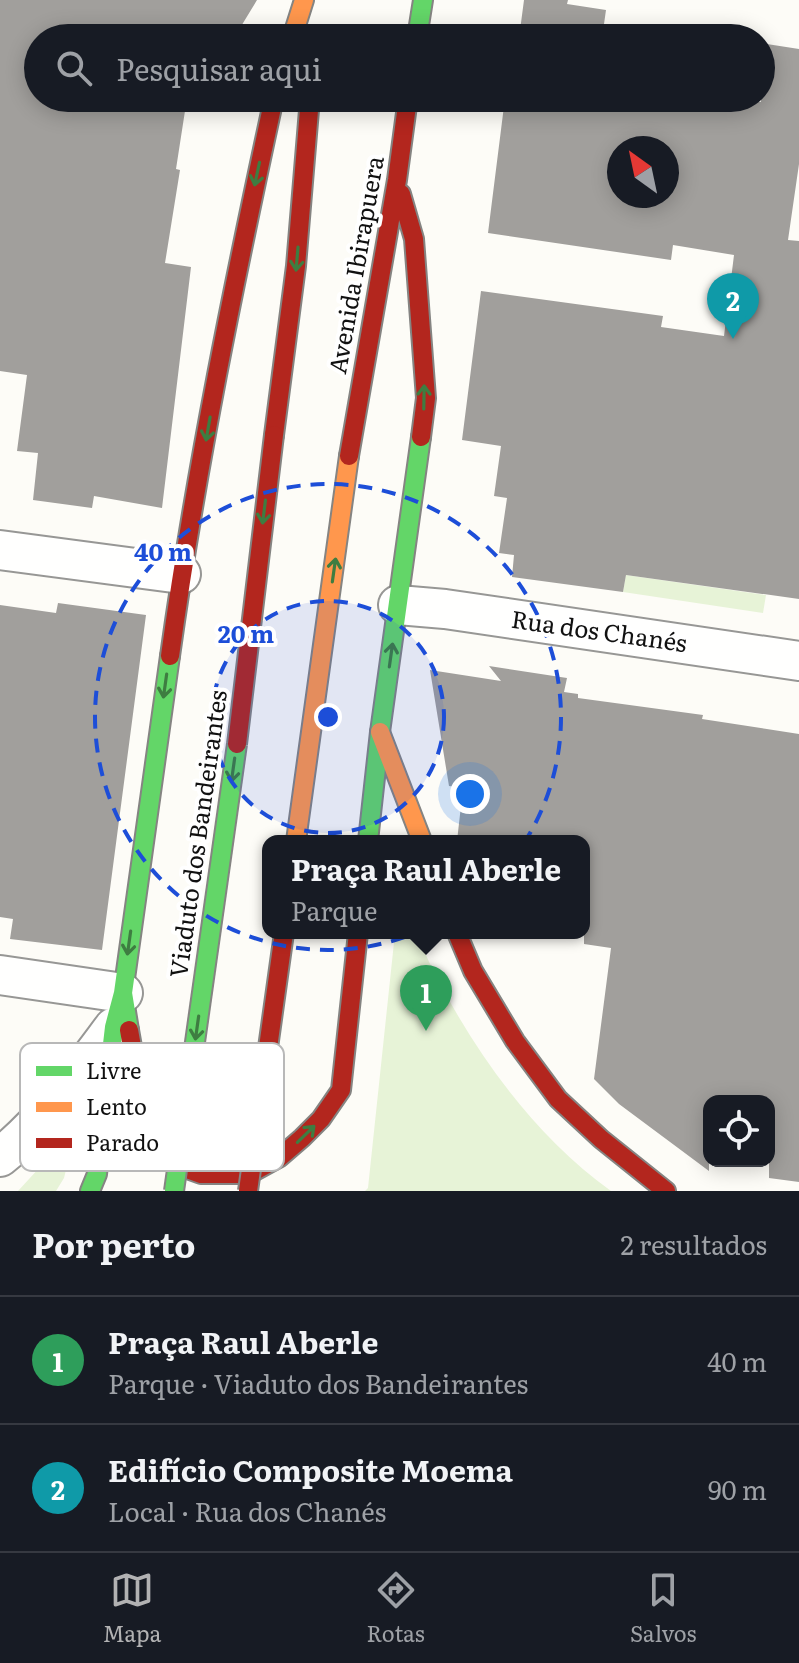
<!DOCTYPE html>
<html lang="pt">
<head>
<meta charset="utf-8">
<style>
	body { margin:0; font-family:Literata,serif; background:#20242c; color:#f1f3f6 }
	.controls { position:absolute; right:24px; bottom:24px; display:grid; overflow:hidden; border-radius:16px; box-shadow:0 4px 20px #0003 }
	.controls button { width:72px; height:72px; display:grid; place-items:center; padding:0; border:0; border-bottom:2px solid #363941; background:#171b24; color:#f1f3f6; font:40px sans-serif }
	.compass { position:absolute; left:607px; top:136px; width:72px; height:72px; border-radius:50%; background:#171b24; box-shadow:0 4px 20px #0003; rotate:327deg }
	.you { position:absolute; left:470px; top:794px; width:28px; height:28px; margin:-20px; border:6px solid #fff; border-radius:50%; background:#1a73e8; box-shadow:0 0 0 12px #1a73e833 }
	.badge { display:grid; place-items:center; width:52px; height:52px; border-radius:50%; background:#b2b2b3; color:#fff; font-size:26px; font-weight:700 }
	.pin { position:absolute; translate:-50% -66px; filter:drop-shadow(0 2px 4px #0008) }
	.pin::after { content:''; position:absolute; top:42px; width:28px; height:24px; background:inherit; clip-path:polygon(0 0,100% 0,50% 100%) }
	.popup { position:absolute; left:262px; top:835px; width:328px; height:104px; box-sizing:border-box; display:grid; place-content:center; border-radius:16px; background:#171b24; filter:drop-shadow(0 2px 6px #0005); font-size:26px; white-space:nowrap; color:#9ea1a6 }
	.popup b { font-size:30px; color:#f1f3f6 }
	.popup::after { content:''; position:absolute; left:50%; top:100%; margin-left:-16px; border:16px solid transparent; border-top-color:#171b24 }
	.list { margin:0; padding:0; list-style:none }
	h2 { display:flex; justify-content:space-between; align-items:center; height:104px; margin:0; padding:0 32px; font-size:34px }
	h2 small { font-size:26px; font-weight:400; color:#9ea1a6 }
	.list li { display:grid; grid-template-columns:52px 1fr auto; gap:24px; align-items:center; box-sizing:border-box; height:128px; padding:0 32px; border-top:2px solid #363941 }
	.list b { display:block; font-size:30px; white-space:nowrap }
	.list p { margin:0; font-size:26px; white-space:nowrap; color:#9ea1a6 }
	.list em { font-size:26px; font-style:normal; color:#9ea1a6 }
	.icon { flex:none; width:44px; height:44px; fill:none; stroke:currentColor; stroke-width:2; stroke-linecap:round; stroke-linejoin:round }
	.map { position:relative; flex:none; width:799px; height:1191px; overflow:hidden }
	.search { position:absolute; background:#171b24; box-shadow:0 4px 20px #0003; left:24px; right:24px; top:24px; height:88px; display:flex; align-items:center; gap:20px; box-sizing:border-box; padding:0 28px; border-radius:44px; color:#9ea1a6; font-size:30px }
	.sheet { height:360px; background:#171b24 }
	nav { display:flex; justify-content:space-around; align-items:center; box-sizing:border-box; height:112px; border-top:2px solid #363941; background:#171b24; font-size:22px; color:#9ea1a6 }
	nav a { display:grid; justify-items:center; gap:4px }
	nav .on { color:#b2b2b3 }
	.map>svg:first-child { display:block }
	.green { fill:#e7f3d7 }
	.building { fill:#a19f9c; fill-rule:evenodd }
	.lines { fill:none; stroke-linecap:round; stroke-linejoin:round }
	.street-casing { stroke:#979795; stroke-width:42 }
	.fast-casing { stroke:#858482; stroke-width:22 }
	.slow-casing { stroke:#858482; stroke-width:22 }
	.jam-casing { stroke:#858482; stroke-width:22 }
	.street { stroke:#fffffe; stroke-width:38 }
	.fast { stroke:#63d668; stroke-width:18 }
	.slow { stroke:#ff974d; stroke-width:18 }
	.jam { stroke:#b3261e; stroke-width:18 }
	.fast-bridge-casing { stroke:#858482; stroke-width:22; stroke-linecap:butt }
	.jam-bridge-casing { stroke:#858482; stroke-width:22; stroke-linecap:butt }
	.fast-bridge { stroke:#63d668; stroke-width:18 }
	.jam-bridge { stroke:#b3261e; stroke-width:18 }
	.oneway { stroke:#3e7d41 }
	.ring { fill:none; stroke:#1d4ed8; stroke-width:4; stroke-dasharray:14 10 }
	.labels { text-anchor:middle; stroke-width:8; stroke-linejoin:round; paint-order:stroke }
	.street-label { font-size:24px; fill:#111; stroke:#fff }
	.key { fill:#fff; stroke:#b8b8b8; stroke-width:2 }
	.key-label { font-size:22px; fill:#111 }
	.centre { fill:#1d4ed8; stroke:#fff; stroke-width:4 }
	.ring-label { font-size:24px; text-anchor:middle; font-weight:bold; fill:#1d4ed8; stroke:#fff; stroke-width:8; stroke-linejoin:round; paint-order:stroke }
</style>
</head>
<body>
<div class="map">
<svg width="799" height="1191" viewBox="0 0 799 1191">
	<rect width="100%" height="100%" fill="#fdfcf7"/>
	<path class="green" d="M626,575l140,20 -3,18 -140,-21z
		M395,933h23c7,24 19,45 31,67 40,72 95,143 162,191h-246l3,-3z
		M74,1130v7l-10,41 -8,13h-38z"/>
	<path class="building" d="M0,0h257l-17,28 -2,10h-200v60h149l-11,71 4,1 -15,93 26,4 -29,241 -68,-12 -2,12 -59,-8 5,-47 -21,-2 10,-76 -27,-4z
		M524,0h44l-1,4 39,6 -4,28h-83z
		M761,43l38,6v115l-11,76 11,1v358l-173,-24 -3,17 -111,-15 2,-22 -15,-2 8,-55 -13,-2 7,-50 -39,-6 19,-149 182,25 -2,11 63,9 10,-81 -61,-10 -2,15 -183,-27 17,-135h225l31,4zM619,148h48v48h-48z
		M58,603l88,12 -44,335 -92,-11 3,-20 -13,-2v-312l56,8z
		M489,666l78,12 -3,14 14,2v4l125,17 -1,4 97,15v448l-30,-4v-77h-60v70l-90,-67 -25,-25 17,-131 -27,-4v-103h-127l6,-53 -14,-2 -19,-116 71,11z"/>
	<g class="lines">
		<g class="street-casing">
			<path id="street" d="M0,550l181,24
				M398,605l47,4 354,52
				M0,975l123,18
				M0,1157c44,-34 81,-86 114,-130"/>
		</g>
		<g class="fast-casing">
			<path id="fast" d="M417,38l6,-38
				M368,841l12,-109 41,-295
				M129,1030l-6,-37 47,-337
				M90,1191l7,-17 17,-147 9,-34"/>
		</g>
		<g class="slow-casing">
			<path id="slow" d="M292,38l12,-38
				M380,732l42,109
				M296,841l53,-385"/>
		</g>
		<g class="jam-casing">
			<path id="jam" d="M401,194l13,45 12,159 -5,39
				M274,435l22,-169 14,-168
				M349,456l48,-276 11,-82
				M170,656c26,-187 64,-373 104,-558
				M457,933l16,38 42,70 43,58 43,40 65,52
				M129,1030l17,96 5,13 25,26 25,9h48l31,-17 22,-19 19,-19 20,-29 17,-157"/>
		</g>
		<use href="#street" class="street"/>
		<use href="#fast" class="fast"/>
		<use href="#slow" class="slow"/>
		<use href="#jam" class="jam"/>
		<g class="fast-bridge-casing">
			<path id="fast-bridge" d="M174,1191l63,-447"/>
		</g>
		<g class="jam-bridge-casing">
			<path id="jam-bridge" d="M237,744l37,-309
				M248,1191l36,-258"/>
		</g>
		<use href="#fast-bridge" class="fast-bridge"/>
		<use href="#jam-bridge" class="jam-bridge"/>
	</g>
	<defs><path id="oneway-shaft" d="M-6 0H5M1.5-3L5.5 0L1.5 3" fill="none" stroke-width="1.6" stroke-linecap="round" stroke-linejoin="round" transform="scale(2)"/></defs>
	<g class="oneway">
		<use href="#oneway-shaft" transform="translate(257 174) rotate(102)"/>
		<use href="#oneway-shaft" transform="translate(297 259) rotate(95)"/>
		<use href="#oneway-shaft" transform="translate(424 397) rotate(-89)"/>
		<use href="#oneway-shaft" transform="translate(208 429) rotate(100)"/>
		<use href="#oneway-shaft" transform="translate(264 512) rotate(97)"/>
		<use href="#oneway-shaft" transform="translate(334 570) rotate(-82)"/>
		<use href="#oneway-shaft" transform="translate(391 655) rotate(-82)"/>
		<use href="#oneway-shaft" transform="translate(165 686) rotate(98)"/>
		<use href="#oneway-shaft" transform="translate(233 770) rotate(98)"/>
		<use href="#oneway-shaft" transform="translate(129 943) rotate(98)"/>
		<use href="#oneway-shaft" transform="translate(197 1028) rotate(98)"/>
		<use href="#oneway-shaft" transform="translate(306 1134) rotate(-44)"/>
	</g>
	<circle cx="328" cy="717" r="116" fill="#1d4ed8" fill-opacity=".12"/>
	<g class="ring">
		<circle cx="328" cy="717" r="116"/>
		<circle cx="328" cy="717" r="233"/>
	</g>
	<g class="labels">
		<g class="street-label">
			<text transform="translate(357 265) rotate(-80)" y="8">Avenida Ibirapuera</text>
			<text transform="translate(599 632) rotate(8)" y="8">Rua dos Chanés</text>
			<text transform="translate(199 834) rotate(-82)" y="8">Viaduto dos Bandeirantes</text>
		</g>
	</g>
	<rect x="20" y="1043" width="264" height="128" rx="12" class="key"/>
	<rect x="36" y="1066" width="36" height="10" fill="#63d668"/>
	<rect x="36" y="1102" width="36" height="10" fill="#ff974d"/>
	<rect x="36" y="1138" width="36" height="10" fill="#b3261e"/>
	<g class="key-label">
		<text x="86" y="1079">Livre</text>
		<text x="86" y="1115">Lento</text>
		<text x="86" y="1151">Parado</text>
	</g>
	<circle cx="328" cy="717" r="12" class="centre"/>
	<g class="ring-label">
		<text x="163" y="561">40 m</text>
		<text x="246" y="643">20 m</text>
	</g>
</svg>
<div class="controls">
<button><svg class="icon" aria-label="locate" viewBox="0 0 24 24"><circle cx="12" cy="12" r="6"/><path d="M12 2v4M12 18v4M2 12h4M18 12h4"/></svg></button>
</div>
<svg class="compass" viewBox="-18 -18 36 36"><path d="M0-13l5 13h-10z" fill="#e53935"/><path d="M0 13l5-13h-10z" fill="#9ea1a6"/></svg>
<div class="you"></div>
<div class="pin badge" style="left:426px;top:1031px;background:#2e9e5b">1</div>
<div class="popup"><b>Praça Raul Aberle</b>Parque</div>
<div class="pin badge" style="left:733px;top:339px;background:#0f9aa8">2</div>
<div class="search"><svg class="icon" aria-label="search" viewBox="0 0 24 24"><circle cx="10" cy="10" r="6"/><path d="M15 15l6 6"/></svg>Pesquisar aqui</div>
</div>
<section class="sheet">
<h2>Por perto<small>2 resultados</small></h2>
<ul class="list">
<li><span class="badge" style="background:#2e9e5b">1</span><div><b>Praça Raul Aberle</b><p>Parque · Viaduto dos Bandeirantes</p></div><em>40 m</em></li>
<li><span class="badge" style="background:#0f9aa8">2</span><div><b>Edifício Composite Moema</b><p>Local · Rua dos Chanés</p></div><em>90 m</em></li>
</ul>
</section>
<nav>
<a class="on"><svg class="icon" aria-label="map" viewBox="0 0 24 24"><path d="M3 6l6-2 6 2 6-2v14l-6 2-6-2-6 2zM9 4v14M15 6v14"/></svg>Mapa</a>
<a><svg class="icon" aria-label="directions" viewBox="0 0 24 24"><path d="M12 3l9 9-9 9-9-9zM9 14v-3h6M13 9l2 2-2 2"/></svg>Rotas</a>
<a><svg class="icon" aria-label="saved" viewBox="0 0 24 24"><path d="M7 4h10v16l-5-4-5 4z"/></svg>Salvos</a>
</nav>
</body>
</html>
